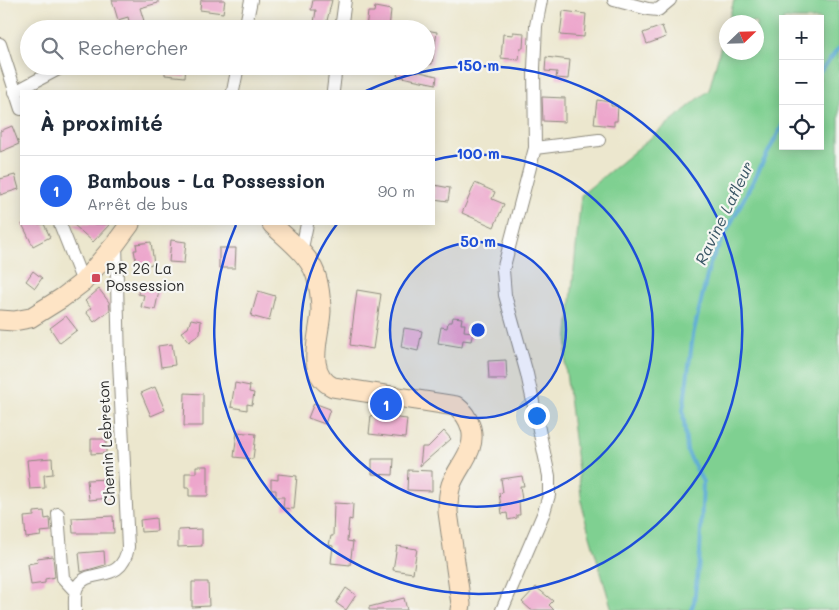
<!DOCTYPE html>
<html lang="fr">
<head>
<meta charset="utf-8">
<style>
	body { margin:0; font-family:Mali,sans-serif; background:#f6f6f7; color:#1f2937 }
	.controls { position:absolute; right:15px; top:15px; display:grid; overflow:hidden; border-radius:0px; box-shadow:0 2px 12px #0003 }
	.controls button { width:45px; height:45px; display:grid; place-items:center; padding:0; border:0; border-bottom:1px solid #e0e1e3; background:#fff; color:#1f2937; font:25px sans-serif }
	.compass { position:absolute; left:719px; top:15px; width:45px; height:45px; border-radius:50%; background:#fff; box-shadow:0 2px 12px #0003; rotate:67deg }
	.you { position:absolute; left:536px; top:415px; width:18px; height:18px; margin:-12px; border:4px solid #fff; border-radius:50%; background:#1a73e8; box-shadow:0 0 0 8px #1a73e833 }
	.badge { display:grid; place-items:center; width:32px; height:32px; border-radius:50%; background:#2563eb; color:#fff; font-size:16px; font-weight:700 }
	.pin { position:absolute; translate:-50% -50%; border:2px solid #fff; box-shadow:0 1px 5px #0006 }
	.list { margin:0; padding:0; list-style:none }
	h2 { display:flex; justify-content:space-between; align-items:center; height:65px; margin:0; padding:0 20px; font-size:21px }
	h2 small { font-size:16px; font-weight:400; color:#747a83 }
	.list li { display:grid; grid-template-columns:32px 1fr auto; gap:15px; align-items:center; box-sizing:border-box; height:70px; padding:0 20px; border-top:1px solid #e0e1e3 }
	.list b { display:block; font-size:19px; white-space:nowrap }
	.list p { margin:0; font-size:16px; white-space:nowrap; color:#747a83 }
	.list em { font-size:16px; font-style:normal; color:#747a83 }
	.icon { flex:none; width:28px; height:28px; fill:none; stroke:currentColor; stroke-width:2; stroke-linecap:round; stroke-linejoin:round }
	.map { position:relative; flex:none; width:839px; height:610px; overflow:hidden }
	.search { position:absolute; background:#fff; box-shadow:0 2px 12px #0003; left:20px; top:20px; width:415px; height:55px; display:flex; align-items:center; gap:12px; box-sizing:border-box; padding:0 18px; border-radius:28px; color:#747a83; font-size:19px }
	.panel { position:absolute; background:#fff; box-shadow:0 2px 12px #0003; left:20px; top:90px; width:415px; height:135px; border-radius:0px }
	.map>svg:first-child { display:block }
	.green { fill:#7fd091; stroke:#557e5e; fill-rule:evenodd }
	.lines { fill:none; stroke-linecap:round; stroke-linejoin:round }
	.stream { stroke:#58aad3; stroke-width:4 }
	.building { fill:#eda6cc }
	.minor-casing { stroke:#8c897c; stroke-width:14 }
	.secondary-casing { stroke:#8c897c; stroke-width:21 }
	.minor { stroke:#fff; stroke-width:12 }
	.secondary { stroke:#fee4c5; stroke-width:19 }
	.ring { fill:none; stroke:#1d4ed8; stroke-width:2.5 }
	.poi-dot { fill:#d1495b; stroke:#f6f6f2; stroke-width:2 }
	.labels { text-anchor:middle; stroke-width:4.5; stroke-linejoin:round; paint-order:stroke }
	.poi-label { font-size:15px; fill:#2b2b2b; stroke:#f6f6f2; text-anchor:start }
	.street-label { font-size:15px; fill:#2b2b2b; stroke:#f6f6f2 }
	.water-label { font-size:16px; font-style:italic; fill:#3b5766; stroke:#f6f6f2 }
	.centre { fill:#1d4ed8; stroke:#f6f6f2; stroke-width:2.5 }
	.ring-label { font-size:15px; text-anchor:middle; font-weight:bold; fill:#1d4ed8; stroke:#f6f6f2; stroke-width:4.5; stroke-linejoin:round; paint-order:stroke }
</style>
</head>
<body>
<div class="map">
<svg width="839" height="610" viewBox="0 0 839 610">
	<rect width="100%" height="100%" fill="#f6f6f2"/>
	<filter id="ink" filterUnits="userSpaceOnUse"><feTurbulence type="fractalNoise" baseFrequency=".02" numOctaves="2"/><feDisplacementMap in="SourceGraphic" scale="10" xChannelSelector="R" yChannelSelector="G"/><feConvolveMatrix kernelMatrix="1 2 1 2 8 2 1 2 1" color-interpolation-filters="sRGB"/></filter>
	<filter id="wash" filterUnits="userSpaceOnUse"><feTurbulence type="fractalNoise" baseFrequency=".0096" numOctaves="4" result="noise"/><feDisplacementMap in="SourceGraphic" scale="20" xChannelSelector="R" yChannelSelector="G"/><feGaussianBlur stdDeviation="1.12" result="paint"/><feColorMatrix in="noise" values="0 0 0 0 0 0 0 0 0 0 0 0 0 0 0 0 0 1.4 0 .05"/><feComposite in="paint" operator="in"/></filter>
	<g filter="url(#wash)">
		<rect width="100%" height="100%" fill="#ece7ce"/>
		<path class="green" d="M734,0h105v610h-227l-29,-98 -18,-148 16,-169 128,-105 17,-63v25h30v-30h-28zM783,19h37v127h-37z"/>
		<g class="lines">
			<path class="stream" d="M820,72l19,-24
				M691,610l3,-8 6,-49 3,-71 -16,-31 -4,-40 10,-76 17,-72 73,-139"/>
		</g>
		<g id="blocks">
			<path class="building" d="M112,0h46v3l-18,5 4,13 -14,4 -2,-8 -10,3z
				M201,0h24l-2,13 -23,-3z
				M313,0h19l-7,29h-12l3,-19h-5z
				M375,7l16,3 -2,19 -23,-1 2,-16h6z
				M563,11l23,3 -2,23 -24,-2z
				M662,26l4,11 -19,7 -4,-11z
				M426,30l11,2 -5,32h-6z
				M513,32l11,1 -1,15h-3l-1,12 -18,-2 2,-24 10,1z
				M546,57l24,3 -2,19 -12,-1 1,-6 -12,-1z
				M165,66h21l-1,11 -20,-2z
				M399,67l38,9 -1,8 -39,-8z
				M542,97l23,1v24l-22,-1z
				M597,100l14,2v4h7l-1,15h-3v5l-20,-2z
				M12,126l7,18 -19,8v-21z
				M15,175l4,14 -19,6v-16z
				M475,183l20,9 -3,7 12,5 -10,23 -32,-14z
				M434,185l16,3 -2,13 -14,-2z
				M22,224h22l6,13 -17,9z
				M73,224h37l-17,18z
				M171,240l15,2 -2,21 -15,-1z
				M151,242l3,22 -17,2 -3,-16h3l-1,-6z
				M219,248h17l-1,20h-16z
				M33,271l9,7 -7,10 -9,-7z
				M140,282l18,4 1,5 -4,19 -14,-3 3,-12 -6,-1z
				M99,289l10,13 1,8 -16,12 -8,-10 5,-4 -6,-7z
				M357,290l24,4 -8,55 -23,-4z
				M258,291l17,5 -6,25 -18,-5z
				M66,316l11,14 -17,13 -10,-15z
				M453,317l9,1 -1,6h4l-1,7 9,1 -2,9 -8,-1 -1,7 -24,-4 3,-16 6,1 1,-6h4z
				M191,319l10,2 -1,13 -11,8 -8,-10 7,-4z
				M404,328l18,3 -4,20 -17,-4z
				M172,344l3,21 -14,2 -3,-21z
				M506,360l1,19h-18l-1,-18z
				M235,383l15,3 -1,6 5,1 -2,12 -5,-1v6l-16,-3z
				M155,387l10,23 -14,6 -10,-23z
				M185,393l18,1v32h-19z
				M314,403l16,6 -5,15 -17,-6z
				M371,415l36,4 -2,19 -36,-4z
				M444,431l7,8 -31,27 2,-19h6z
				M237,432l19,2 -3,25 -19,-2z
				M91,439h15v14l-15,1z
				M52,458l1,16 -9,1 1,13 -15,1 -3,-29z
				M372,459h22l-1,16 -21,-1z
				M196,466h12v30h-19v-8h-4v-15h11z
				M408,470l24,1v20l-25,-1z
				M278,474l19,2 -3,33 -11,-1 1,-11h-8v-7h-5v-11l7,1z
				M522,476l2,10h-4l2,14 -3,1 1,14h-3v3l-9,2 -1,-7 -5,1 -3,-21 4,-1 -2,-13z
				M109,479l1,19 -21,2 -2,-20z
				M334,503l19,1 -1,16 -3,-1 -2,22 6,1 -3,23 -19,-2 2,-17 -4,-1 2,-9h2z
				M44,511l1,8 5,-1 1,13 -11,1 1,4 -15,2 -2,-21 10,-1v-4z
				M113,516l1,17h-41l-1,-15z
				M156,518l1,13 -16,1 -1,-12z
				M202,529v17l-24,1v-17z
				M397,546l20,3 -4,24 -20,-3z
				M104,551l1,14 -24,7 -2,-19z
				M53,556l2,21 -10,2v4l-14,2 -3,-21 10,-2 -1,-4z
				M192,582h16l1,24 -17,1z
				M536,587l17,14 -4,4 5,5h-23l-9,-8z
				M346,588l10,7 -10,15 -10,-7z
				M404,598l3,12h-38v-3z"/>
		</g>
	</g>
	<g filter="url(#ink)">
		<use href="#blocks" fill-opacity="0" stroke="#8c897c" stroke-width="1"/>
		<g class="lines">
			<g class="minor-casing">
				<path id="minor" d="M614,0l34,9 10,1 12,-10
					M245,29l6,-29
					M341,29l4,-29
					M0,44l21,65
					M233,91l5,-25
					M333,91l3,-25
					M15,92l49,-26
					M535,148l64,-8
					M60,224l23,58
					M301,253l6,-29
					M58,514l5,64 12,13
					M75,610c0,-7 -1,-17 2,-23 11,-21 45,-1 51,-40l-9,-186 -3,-118
					M502,610l42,-98 5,-17v-19l-22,-102 -22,-79 -2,-25 32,-122 -1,-80 2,-42 5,-26"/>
			</g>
			<g class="secondary-casing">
				<path id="secondary" d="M272,224c14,14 36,30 43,49 4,10 6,27 6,38 -1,25 -17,62 12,76l123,19c8,6 12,12 15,22 6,23 -13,37 -20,57 -3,9 -3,18 -3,27l13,92 -1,6
					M0,320l14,1 16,-3 32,-20 21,-16 33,-39 14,-19"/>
			</g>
			<use href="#minor" class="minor"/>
			<use href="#secondary" class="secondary"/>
		</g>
	</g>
	<circle cx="478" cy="330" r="88" fill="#1d4ed8" fill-opacity=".12"/>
	<g class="ring">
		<circle cx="478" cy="330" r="88"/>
		<path d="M434 160A176 176 0 1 1 337 224"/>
		<path d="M366 91A264 264 0 1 1 236 225"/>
	</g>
	<rect class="poi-dot" x="91" y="273" width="10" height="10" rx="2.5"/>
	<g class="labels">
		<g class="poi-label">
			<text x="106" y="274">P.R 26 La<tspan x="106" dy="17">Possession</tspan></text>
		</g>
		<g class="street-label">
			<text transform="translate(107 443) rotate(-93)" y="5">Chemin Lebreton</text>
		</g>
		<g class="water-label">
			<text transform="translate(724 213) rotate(-64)" y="6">Ravine Lafleur</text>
		</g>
	</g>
	<circle cx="478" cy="330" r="8" class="centre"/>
	<g class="ring-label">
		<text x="478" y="71">150 m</text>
		<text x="478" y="159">100 m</text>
		<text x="478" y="247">50 m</text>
	</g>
</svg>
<div class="controls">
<button>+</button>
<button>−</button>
<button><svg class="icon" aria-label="locate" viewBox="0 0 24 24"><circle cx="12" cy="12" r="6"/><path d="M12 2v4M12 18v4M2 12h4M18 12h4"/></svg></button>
</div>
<svg class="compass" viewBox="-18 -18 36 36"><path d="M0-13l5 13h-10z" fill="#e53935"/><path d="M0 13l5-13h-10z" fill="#747a83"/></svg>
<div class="you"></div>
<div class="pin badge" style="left:386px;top:404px">1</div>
<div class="search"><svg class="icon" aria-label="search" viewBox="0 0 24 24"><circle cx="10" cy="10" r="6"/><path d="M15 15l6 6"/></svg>Rechercher</div>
<section class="panel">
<h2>À proximité<small></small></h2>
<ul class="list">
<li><span class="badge">1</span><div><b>Bambous - La Possession</b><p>Arrêt de bus</p></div><em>90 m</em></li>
</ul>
</section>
</div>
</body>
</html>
